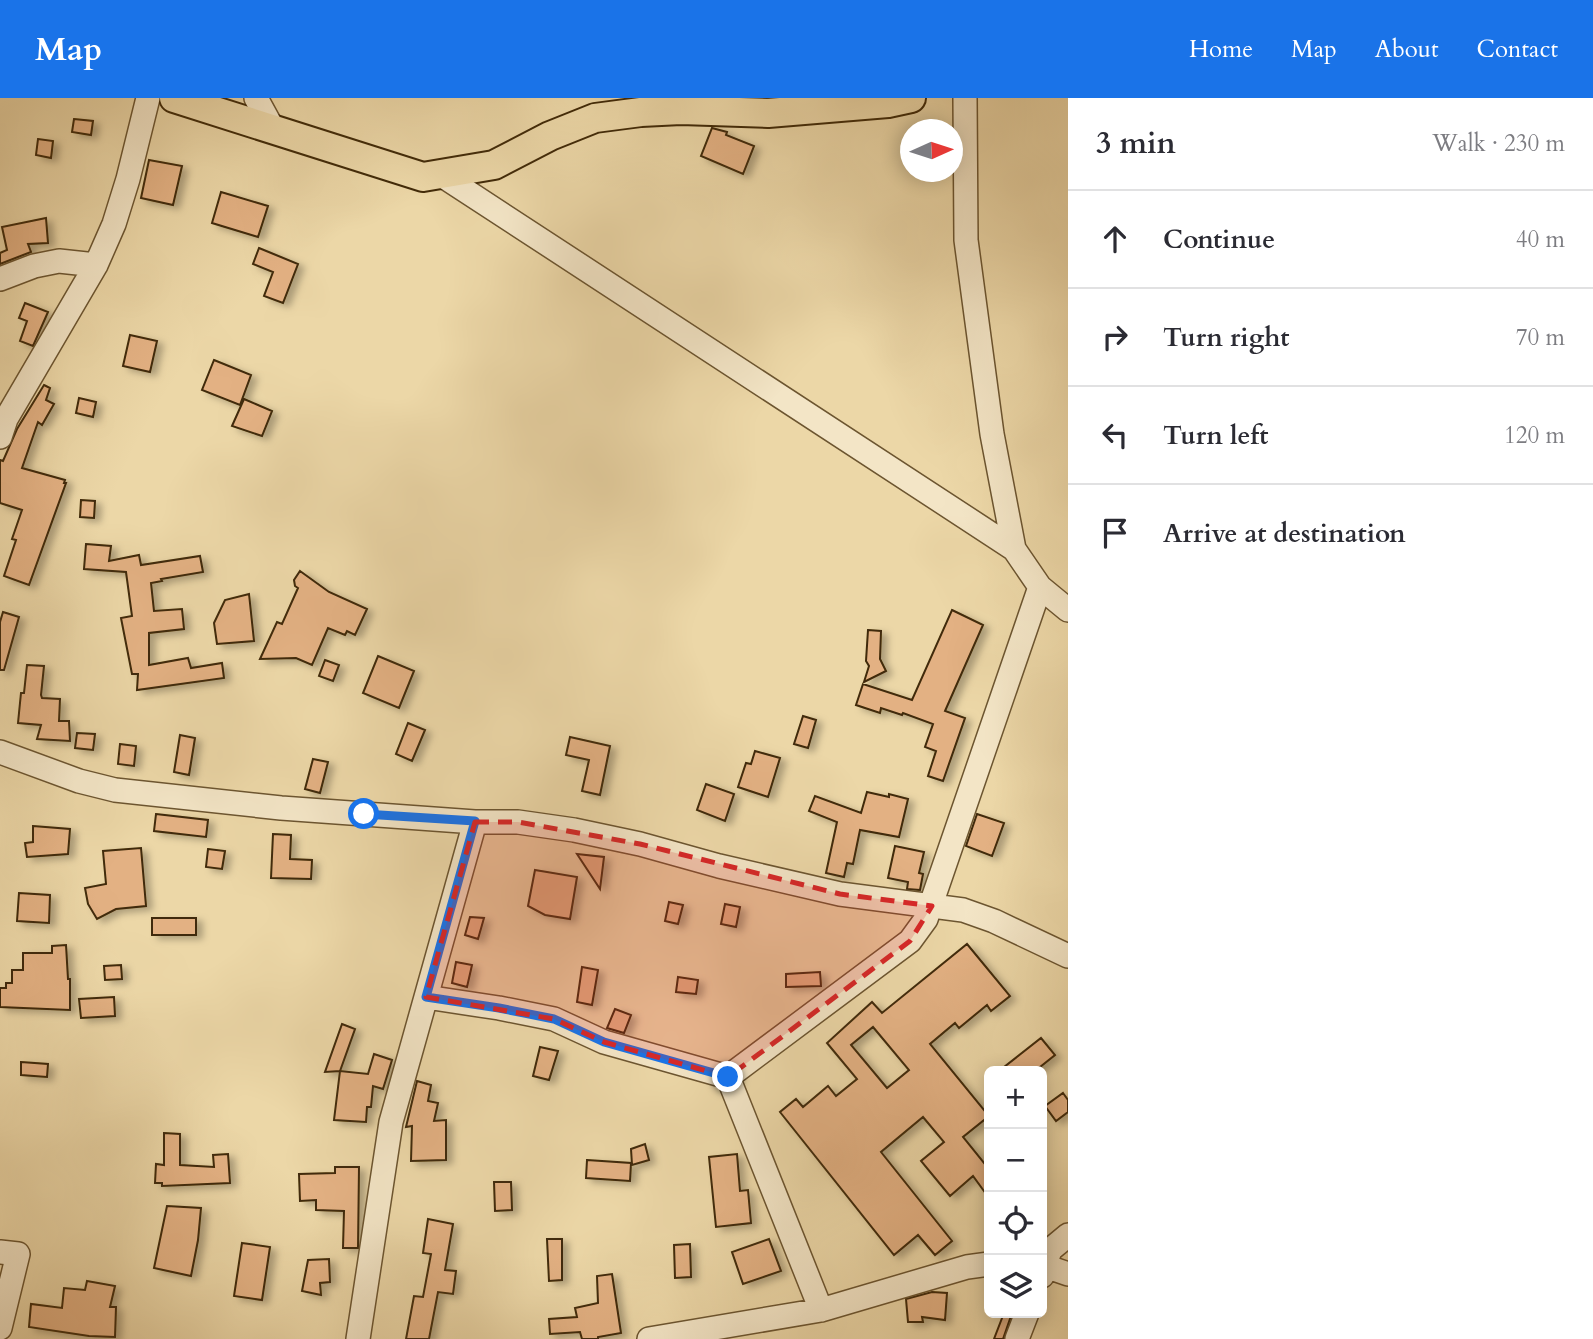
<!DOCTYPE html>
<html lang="en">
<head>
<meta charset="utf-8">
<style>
	body { margin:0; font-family:Cardo,serif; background:#f2f2f3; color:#2b2b33 }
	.controls { position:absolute; right:21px; bottom:21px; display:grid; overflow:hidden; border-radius:10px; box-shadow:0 4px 18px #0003 }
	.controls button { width:63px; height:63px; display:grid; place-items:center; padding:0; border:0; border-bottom:2px solid #e1e1e2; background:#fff; color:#2b2b33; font:35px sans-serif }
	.compass { position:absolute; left:900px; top:21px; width:63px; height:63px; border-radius:50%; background:#fff; box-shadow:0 4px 18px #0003; rotate:87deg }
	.stop { position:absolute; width:21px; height:21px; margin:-16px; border:5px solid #1a73e8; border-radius:50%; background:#fff }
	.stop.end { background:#1a73e8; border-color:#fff; box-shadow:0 2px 7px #0008 }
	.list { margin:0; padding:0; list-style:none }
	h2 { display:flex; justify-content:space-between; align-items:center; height:91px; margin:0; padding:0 28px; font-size:30px }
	h2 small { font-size:23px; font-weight:400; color:#7c7c81 }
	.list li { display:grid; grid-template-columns:46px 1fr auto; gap:21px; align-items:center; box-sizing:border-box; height:98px; padding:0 28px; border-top:2px solid #e1e1e2 }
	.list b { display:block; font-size:26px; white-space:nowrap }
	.list em { font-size:23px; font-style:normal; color:#7c7c81 }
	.icon { flex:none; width:38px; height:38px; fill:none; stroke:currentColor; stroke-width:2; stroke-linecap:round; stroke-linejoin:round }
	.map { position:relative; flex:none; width:1068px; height:1241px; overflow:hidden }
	header { display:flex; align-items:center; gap:42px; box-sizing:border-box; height:98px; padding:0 35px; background:#1a73e8; color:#fff }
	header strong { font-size:33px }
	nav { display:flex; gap:38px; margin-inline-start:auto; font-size:24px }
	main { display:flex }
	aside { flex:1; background:#fff }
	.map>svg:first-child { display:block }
	.building { fill:#e3b183; stroke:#412a08; stroke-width:2; fill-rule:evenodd; filter:url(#shadow) }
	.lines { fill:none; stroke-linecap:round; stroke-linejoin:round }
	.minor-casing { stroke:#6c5530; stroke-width:26 }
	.major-casing { stroke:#412a08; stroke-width:32 }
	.minor { stroke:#f3e5c6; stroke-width:23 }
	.major { stroke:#ecd7a7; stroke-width:28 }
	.route { stroke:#1a73e8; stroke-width:9 }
	.marked { fill:#d62828; fill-opacity:0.2; stroke:#d62828; stroke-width:5; stroke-dasharray:14 9; stroke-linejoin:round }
</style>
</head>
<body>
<header>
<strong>Map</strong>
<nav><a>Home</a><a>Map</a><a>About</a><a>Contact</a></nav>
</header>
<main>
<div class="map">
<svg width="1068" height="1241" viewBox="0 0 1068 1241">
	<defs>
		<filter id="shadow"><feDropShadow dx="6" dy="3.5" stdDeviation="3.5" flood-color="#0004"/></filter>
	</defs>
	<rect width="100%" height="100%" fill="#ecd7a7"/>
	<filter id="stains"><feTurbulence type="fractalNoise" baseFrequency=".00286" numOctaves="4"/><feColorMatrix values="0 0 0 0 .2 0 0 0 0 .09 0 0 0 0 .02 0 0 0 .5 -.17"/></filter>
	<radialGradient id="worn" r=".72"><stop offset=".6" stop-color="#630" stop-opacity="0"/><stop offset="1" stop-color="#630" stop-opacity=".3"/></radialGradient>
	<path class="building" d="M74,21l19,2 -2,14 -19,-3z
		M712,30l15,4 -1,3 28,11 -11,28 -42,-18z
		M38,41l15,2 -2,17 -15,-3z
		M149,62l33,6 -9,39 -32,-7z
		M221,94l47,14 -10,31 -46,-14z
		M46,120l2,25 -20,1 3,8 -31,12v-11l7,-3 -5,-23z
		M259,150l39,16 -15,39 -19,-7 9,-24 -20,-8z
		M25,205l23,9 -15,34 -13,-5 7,-20 -8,-3z
		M130,237l27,6 -7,31 -27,-6z
		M214,262l37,15 -11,30 -38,-15z
		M44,287l6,3 -4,12 8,4 -12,21 -4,-3 -16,46 43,12 -1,3h2l-37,102 -25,-9 12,-36 -4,-1 10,-29 -22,-7v-43l3,1 14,-32z
		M79,300l17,4 -3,15 -17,-4z
		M244,301l28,12 -10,25 -30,-10z
		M81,402l14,1 -1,17 -14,-1z
		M86,446l25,2 -2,15 30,-6 2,10 59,-9 3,16 -42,7 1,2 -11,2 3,28 28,-2 2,20 -35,4v32l39,-7 3,10 31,-5 2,15 -87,12 1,-16h-6l-11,-56 11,-2 -6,-44 -42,-3z
		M300,473l29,21 38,17 -12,26 -8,-4 -2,4 -17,-7 -16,37 -16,-7 -36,1 17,-37 5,2 16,-36 -3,-2 -1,-6z
		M249,496l5,47 -37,3 -3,-21 11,-23z
		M952,512l31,15 -38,86 20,7 -22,63 -15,-5 8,-25 -11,-4 8,-23 -30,-11 -1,2 -21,-7 -1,5 -24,-8 7,-21 49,16z
		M3,514l16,5 -15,53h-4v-48z
		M868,532l13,1 -1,28 6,12 -22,11 5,-16 -3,-5z
		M378,558l36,15 -15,37 -36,-15z
		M325,562l14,5 -6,16 -14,-5z
		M27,567l17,1 -3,29 1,3 18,1 -1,22h10l1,20 -33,-2 4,-14 -23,-2 3,-30h3z
		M803,618l13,4 -8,28 -14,-4z
		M408,625l17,7 -13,31 -16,-7z
		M77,635l18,1 -2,16 -18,-2z
		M180,637l15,3 -6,37 -15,-3z
		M570,639l40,9 -10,49 -18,-4 7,-31 -23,-5z
		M120,646l16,2 -2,20 -16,-2z
		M755,653l25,7 -12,39 -30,-10 8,-24 5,1z
		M313,661l15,3 -8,31 -15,-4z
		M706,686l28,10 -9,27 -28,-11z
		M867,694l22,5v-3l19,5 -9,38 -39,-7 -7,34 -6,-1 -3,14 -18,-4 11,-51 -28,-11 6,-15 46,17z
		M156,716l52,6 -2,17 -52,-6z
		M977,716l27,9 -12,33 -26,-10z
		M33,728l37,3 -2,25 -41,3 -2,-14 8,-1z
		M273,736l18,1 -1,24 22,1 -1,19 -40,-1z
		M895,748l29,6 -5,21 4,1 -3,16 -13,-1 1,-7 -20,-4z
		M141,750l5,58 -30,3 -19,10 -9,-15 -3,-16 21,-4 -3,-33z
		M208,751l17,2 -3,18 -16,-2z
		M577,756l27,3 -4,32z
		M535,772l42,7 -7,42 -25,-4 -17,-9z
		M19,795l31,2 -1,28 -32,-2z
		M669,804l14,3 -5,19 -13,-3z
		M725,806l15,3 -4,20 -15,-3z
		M470,819l14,1 -6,21 -13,-4z
		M152,820h44v17h-44z
		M967,846l43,52 -19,15 -4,-6 -28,23 -4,-5 -25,21 59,72 -26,21 26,32v29l-16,-22 -23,20 -29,-35 23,-19 -21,-25 -42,35 71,89 -17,14 -17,-20 -24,20 -114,-143 16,-13 7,8 25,-21 8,10 21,-17 -30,-36 45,-41 10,11zM873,929l36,43 -22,18 -36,-43z
		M66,847l2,34h2v31l-70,-3v-19h6v-5h6v-13h11v-17h29v-7z
		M456,864l16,3 -5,22 -15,-4z
		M121,867l1,14 -17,1 -1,-14z
		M582,869l16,3 -6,35 -15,-3z
		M820,874l1,14 -35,1v-13z
		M678,879l20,3 -2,14 -20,-2z
		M114,899l1,19 -34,2 -2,-19z
		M615,911l16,6 -7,18 -17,-5z
		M342,926l13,5 -15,42 -15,1z
		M1041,940l14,17 -20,16h-36z
		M540,949l18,4 -9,29 -16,-4z
		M374,956l18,6 -9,29 -10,-3 -2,21h-4l-1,15 -32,-2 6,-49 28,3z
		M21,964l27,2 -1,13 -26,-2z
		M417,983l14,4 -3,16 10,2 -4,18 12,-1v40l-35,1 1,-35 -6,1z
		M1063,995l5,7v12l-12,9 -11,-15z
		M164,1035l16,1v31l34,2 -1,-12 15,-1 2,29 -68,3v-3h-7l1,-19 8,1z
		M645,1046l4,16 -17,5 -1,-16z
		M737,1056l3,37 8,-1 3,33 -35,4 -7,-70z
		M587,1062l44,3 -1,18 -44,-3z
		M335,1069h24l-1,81h-15l1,-37 -28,-1v-10l-16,1 -1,-27 36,-1z
		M494,1084h17l1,28 -17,1z
		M167,1108l34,2 -3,32 -7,36 -37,-8z
		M428,1121l25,5 -8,46 11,1 -3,23 -15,-2 -9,47h-23l8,-43 9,1 8,-43 -8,-1z
		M547,1141h15v41l-13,1z
		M769,1141l12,32 -38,13 -11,-32z
		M242,1145l28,4 -8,53 -28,-4z
		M690,1146l1,33 -16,1 -1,-33z
		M329,1161l1,23 -10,1 1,12 -19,-4 6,-31z
		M612,1176l9,59 -23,4v2h-16l-2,-7 -30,2 -1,-15 28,-2 -2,-9 23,-5 -1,-27z
		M87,1183l28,5 -5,21h6l-1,30 -26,-1 -60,-9 2,-23 31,4 2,-20 21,2z
		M932,1194l15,1 -2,27 -23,-3 1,5h-15l-2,-23z
		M1004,1215h8l-9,26h-9z"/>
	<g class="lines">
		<g class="minor-casing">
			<path id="minor" d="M256,0l17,31
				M965,0l1,142 26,194 22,115 26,38
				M440,76l574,375
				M0,181l34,-13 25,-5 37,4
				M0,339l6,-18 90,-154 18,-41 14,-45 20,-81
				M0,654l79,29 36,9 166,18 194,14h43l56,8 66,14 79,22 121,28 123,16 31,11 74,35
				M426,899l73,11 55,11 50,23 124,35
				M728,979l182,-136 16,-22 114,-332 28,23
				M728,979l93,233
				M0,1154l18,2 -18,74
				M1042,1167l26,9
				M1042,1178l8,-26 18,-15
				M358,1241l33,-217 84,-300
				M649,1241l172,-29 146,-43 22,-3
				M1017,1241l10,-26"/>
		</g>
		<g class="major-casing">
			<path id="major" d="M174,0l249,79 71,-12 56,-29 45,-18 46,-6 40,-2 87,3 120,-10 23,-5"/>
		</g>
		<use href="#minor" class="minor"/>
		<use href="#major" class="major"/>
	</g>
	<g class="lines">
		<path class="route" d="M364,716l111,7 -49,176 73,11 55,11 50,23 124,35"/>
	</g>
	<path class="marked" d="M475,724h43l122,22 200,50 92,12 -22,35 -182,136 -124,-35 -50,-23 -128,-22z"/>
	<rect width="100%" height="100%" filter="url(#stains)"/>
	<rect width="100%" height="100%" fill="url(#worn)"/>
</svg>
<div class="controls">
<button>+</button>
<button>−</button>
<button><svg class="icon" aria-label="locate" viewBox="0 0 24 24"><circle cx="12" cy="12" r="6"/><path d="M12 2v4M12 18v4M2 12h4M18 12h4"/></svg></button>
<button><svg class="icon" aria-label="layers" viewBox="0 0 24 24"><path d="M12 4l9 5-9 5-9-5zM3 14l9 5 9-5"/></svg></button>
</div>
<svg class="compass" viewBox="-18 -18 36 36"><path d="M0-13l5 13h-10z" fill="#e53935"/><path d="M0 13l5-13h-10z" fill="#7c7c81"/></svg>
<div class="stop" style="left:364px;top:716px"></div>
<div class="stop end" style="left:728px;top:979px"></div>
</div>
<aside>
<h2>3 min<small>Walk · 230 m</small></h2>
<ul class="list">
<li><svg class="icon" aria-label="ahead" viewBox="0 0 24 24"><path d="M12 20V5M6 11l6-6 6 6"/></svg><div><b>Continue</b></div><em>40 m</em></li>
<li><svg class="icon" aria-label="right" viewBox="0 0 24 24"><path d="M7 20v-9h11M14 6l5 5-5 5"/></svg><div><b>Turn right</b></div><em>70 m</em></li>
<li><svg class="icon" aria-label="left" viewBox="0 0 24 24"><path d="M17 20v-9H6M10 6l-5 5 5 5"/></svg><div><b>Turn left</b></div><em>120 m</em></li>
<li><svg class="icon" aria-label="arrive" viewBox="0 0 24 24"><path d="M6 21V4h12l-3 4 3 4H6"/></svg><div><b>Arrive at destination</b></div></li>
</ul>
</aside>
</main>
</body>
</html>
